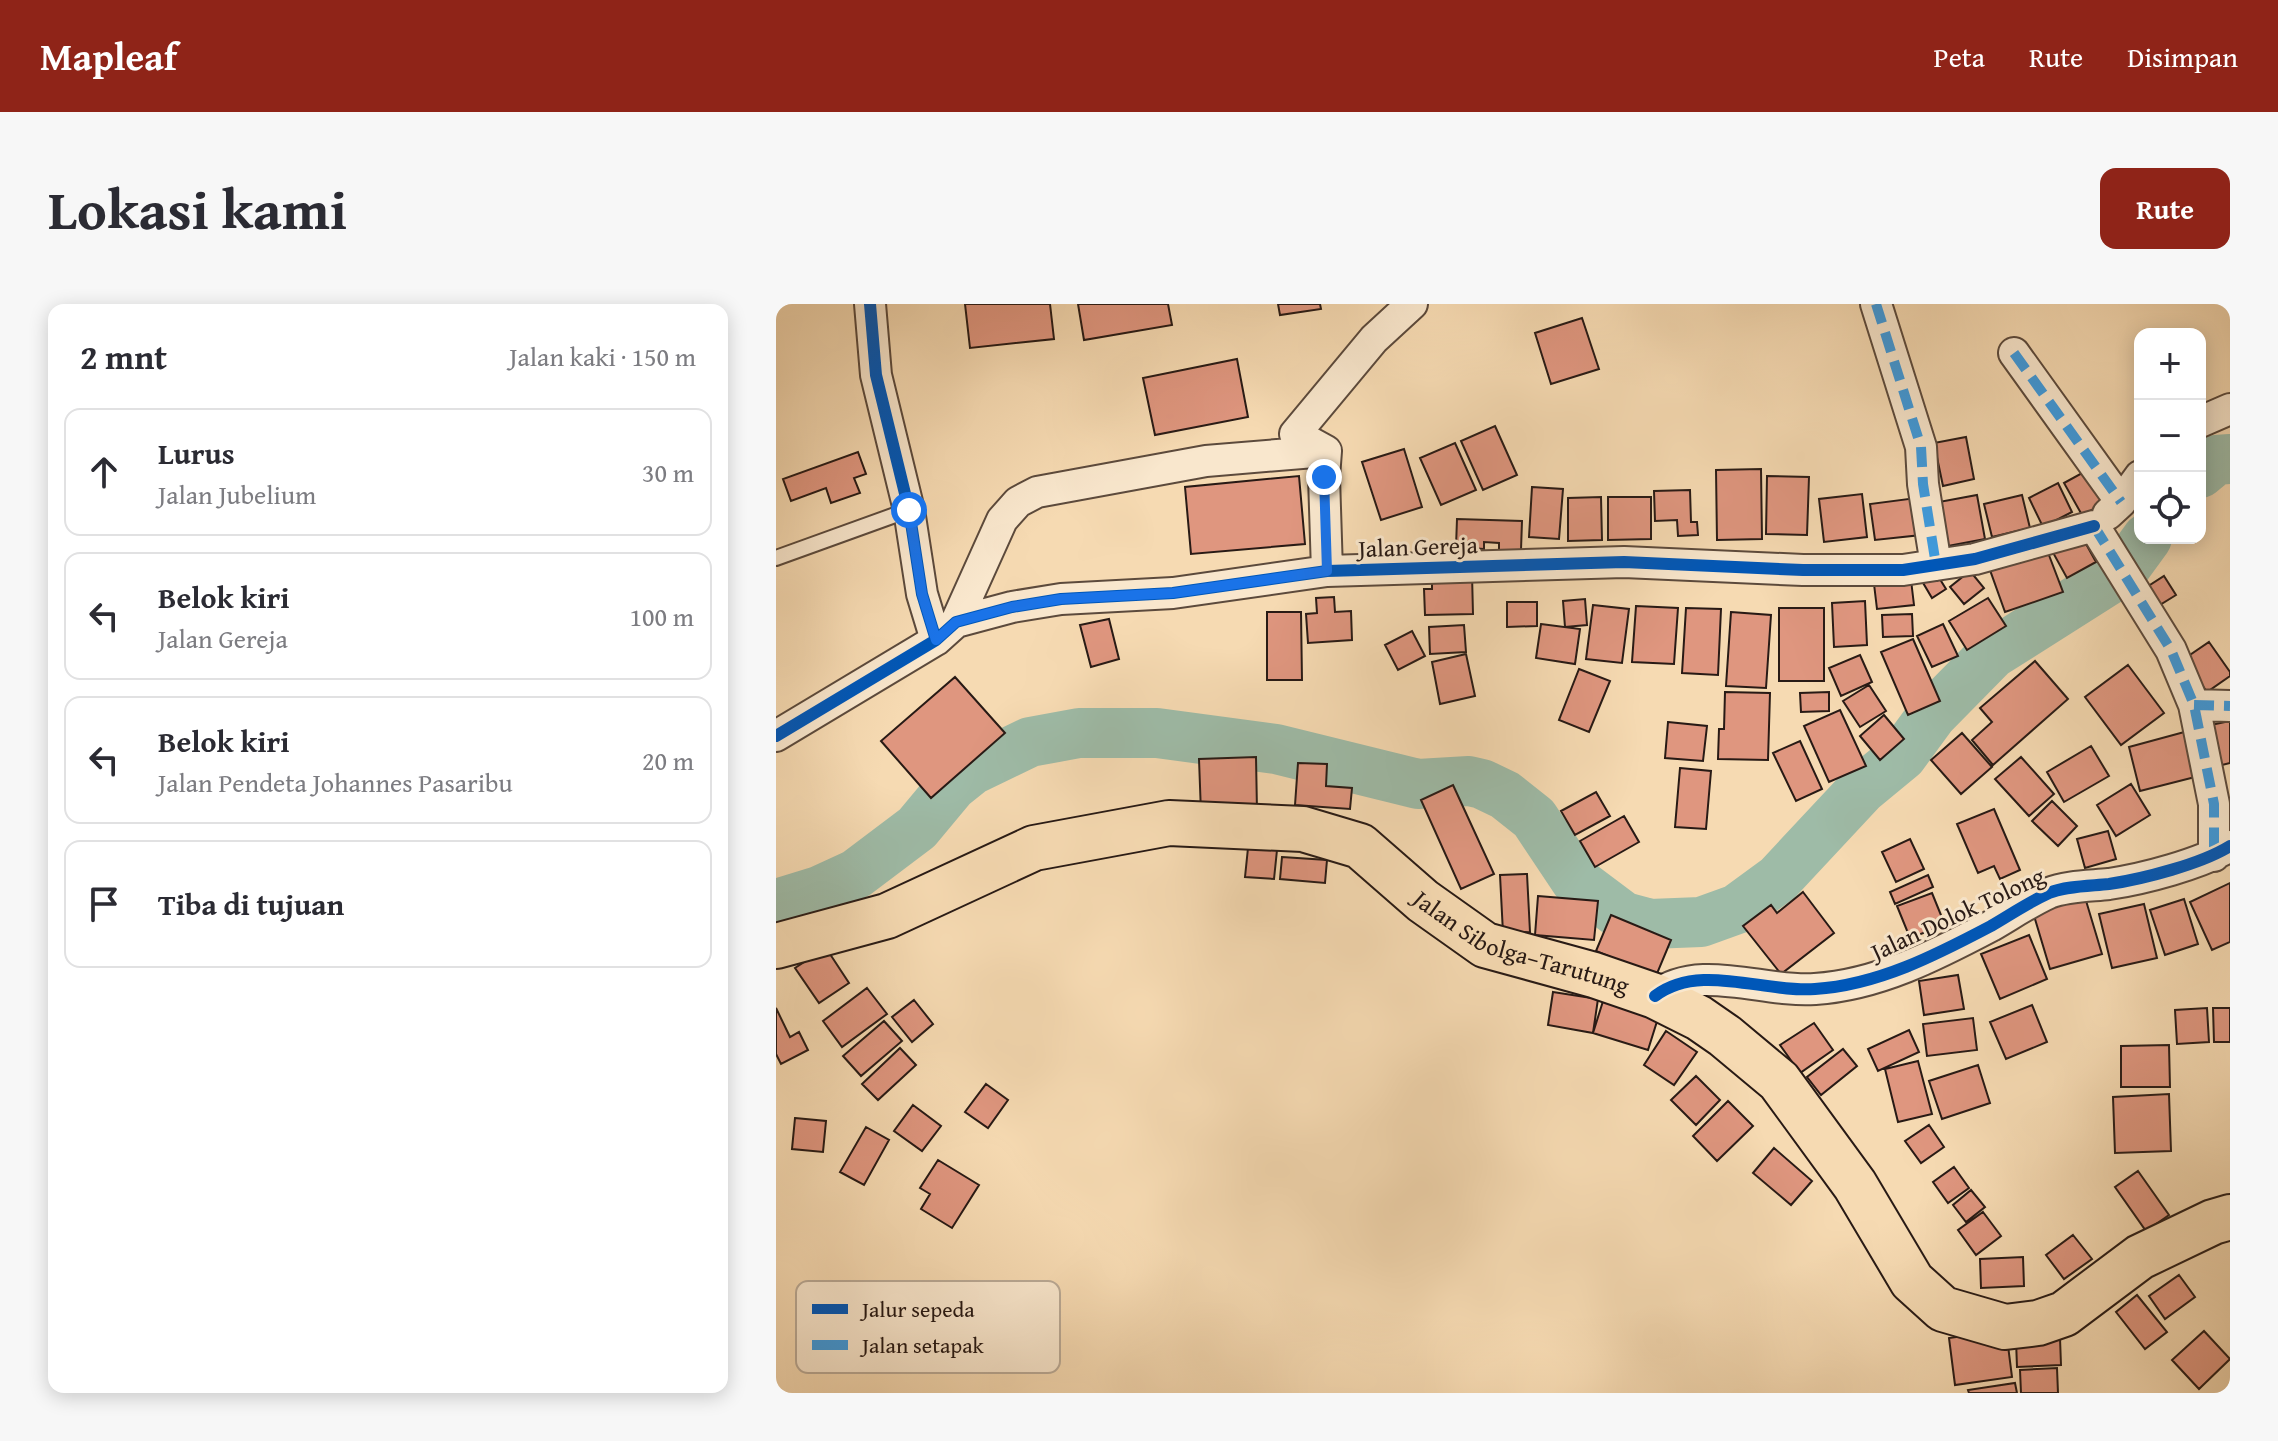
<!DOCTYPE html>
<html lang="id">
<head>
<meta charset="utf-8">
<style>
	body { margin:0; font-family:"Gentium Book Plus",serif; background:#f7f7f7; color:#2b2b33 }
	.controls { position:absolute; right:24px; top:24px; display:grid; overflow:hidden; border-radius:16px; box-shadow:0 4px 20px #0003 }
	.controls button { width:72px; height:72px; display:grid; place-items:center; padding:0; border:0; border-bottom:2px solid #e1e1e2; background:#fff; color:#2b2b33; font:40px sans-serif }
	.stop { position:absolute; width:24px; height:24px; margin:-18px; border:6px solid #1a73e8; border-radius:50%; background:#fff }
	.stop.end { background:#1a73e8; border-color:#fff; box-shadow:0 2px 8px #0008 }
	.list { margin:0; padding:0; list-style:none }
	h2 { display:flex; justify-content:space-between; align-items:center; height:104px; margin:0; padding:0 32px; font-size:34px }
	h2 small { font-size:26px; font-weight:400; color:#7c7c81 }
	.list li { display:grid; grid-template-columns:52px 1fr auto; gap:24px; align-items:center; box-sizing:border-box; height:128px; margin:0 16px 16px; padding:0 16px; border:2px solid #e1e1e2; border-radius:16px }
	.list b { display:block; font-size:30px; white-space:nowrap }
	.list p { margin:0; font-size:26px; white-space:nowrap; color:#7c7c81 }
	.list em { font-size:26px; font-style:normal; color:#7c7c81 }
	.icon { flex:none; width:44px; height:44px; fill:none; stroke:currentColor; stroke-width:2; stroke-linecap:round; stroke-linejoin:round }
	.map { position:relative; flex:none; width:1454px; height:1089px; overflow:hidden; border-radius:16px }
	header { display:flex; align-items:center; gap:48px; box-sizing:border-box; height:112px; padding:0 40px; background:#8f2418; color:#fff }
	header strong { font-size:38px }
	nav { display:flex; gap:44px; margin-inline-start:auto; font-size:28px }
	.intro { display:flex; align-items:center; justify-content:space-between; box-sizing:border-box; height:192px; padding:0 48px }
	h1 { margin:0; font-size:56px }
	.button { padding:20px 36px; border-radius:16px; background:#8f2418; color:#fff; font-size:28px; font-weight:700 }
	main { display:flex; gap:48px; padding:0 48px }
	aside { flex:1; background:#fff; border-radius:16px; box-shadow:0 4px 20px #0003 }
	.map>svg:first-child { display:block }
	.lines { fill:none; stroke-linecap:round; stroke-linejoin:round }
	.river { stroke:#9ebba7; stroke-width:50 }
	.building { fill:#df967f; stroke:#281a15; stroke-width:2 }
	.lane-casing { stroke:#5c4a3c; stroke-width:18 }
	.street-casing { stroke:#5c4a3c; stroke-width:34 }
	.highway-casing { stroke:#281a15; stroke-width:48 }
	.lane { stroke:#f9e7cd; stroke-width:14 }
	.street { stroke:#f9e7cd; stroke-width:30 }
	.highway { stroke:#f6dab2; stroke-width:44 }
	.quiet { stroke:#3d9bdf; stroke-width:10; stroke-dasharray:20 10; stroke-linecap:butt }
	.cycleway-casing { stroke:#f9e7cd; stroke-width:17 }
	.cycleway { stroke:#0057b8; stroke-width:12 }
	.route { stroke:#1a73e8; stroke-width:10 }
	.labels { text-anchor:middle; stroke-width:6; stroke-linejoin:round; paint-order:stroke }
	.street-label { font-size:24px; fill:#281a15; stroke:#f9e7cd }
	.key { fill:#f9e7cd; stroke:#baaa96; stroke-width:2 }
	.key-label { font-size:22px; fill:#281a15 }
</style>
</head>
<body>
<header>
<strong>Mapleaf</strong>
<nav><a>Peta</a><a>Rute</a><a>Disimpan</a></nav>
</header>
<div class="intro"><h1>Lokasi kami</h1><a class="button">Rute</a></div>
<main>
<aside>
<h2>2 mnt<small>Jalan kaki · 150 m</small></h2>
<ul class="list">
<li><svg class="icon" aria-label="ahead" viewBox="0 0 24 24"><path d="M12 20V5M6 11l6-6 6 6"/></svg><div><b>Lurus</b><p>Jalan Jubelium</p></div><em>30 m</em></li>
<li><svg class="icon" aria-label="left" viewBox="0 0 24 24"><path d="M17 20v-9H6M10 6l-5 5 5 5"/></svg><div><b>Belok kiri</b><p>Jalan Gereja</p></div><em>100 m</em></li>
<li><svg class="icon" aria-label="left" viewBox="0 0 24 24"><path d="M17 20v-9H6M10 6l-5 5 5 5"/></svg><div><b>Belok kiri</b><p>Jalan Pendeta Johannes Pasaribu</p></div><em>20 m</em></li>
<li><svg class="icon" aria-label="arrive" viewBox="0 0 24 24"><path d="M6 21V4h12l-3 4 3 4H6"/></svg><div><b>Tiba di tujuan</b></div></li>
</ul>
</aside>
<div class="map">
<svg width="1454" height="1089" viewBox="0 0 1454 1089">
	<rect width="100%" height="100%" fill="#f6dab2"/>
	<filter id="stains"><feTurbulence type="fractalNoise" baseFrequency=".0025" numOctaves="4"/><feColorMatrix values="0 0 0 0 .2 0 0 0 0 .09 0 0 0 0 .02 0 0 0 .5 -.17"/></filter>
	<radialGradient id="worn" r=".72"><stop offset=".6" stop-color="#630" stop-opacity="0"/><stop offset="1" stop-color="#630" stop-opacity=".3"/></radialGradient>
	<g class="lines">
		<path class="river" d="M1424,169l16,-13 14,-1
			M0,600l43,-13 37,-17 61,-46 35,-42 20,-16 58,-28 49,-9h78l119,16 142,35 51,-3 13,3 23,11 29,23 42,63 48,36 26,7 51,-2 36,-13 41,-30 84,-90 40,-33 30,-41 60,-61 131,-83 24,-33"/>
	</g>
	<path class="building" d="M189,0h85l4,35 -84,9z
		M302,0h90l4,21 -88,15z
		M502,0h42l1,5 -41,6z
		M806,14l17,51 -48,15 -16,-51z
		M461,55l11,58 -93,18 -12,-57z
		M719,122l22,49 -34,15 -22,-49z
		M1190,133l8,42 -31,7 -9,-43z
		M679,139l21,47 -35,15 -21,-47z
		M628,145l18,58 -41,13 -19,-58z
		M82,148l8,22 -12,4 6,15 -29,10 -5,-15 -35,13 -8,-22z
		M1317,163l18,33 -29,15 -18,-32z
		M985,165l1,70 -45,1 -1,-70z
		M523,172l6,68 -114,10 -6,-67z
		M991,172l42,1 -2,58 -41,-1z
		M1282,179l14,29 -29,15 -14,-29z
		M756,183l31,2 -4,50 -30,-2z
		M914,186l1,32h6l1,13 -20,1 -1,-16 -22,1 -1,-30z
		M1086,190l5,43 -43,5 -5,-43z
		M1201,191l8,44 -37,7 -9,-44z
		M1246,191l8,33 -38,9 -8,-33z
		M825,193l1,43 -34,1v-43z
		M832,193h43v42l-43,1z
		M1140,194l5,37 -46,5 -5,-36z
		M681,215l65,2 -1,29h-22v-7l-15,-1v7l-28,-2z
		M1304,229l16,29 -29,16 -16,-29z
		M1271,246l16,42 -58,20 -15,-42z
		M1157,264l13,21 -14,9 -13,-22z
		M1194,267l14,17 -20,16 -14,-17z
		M696,270l1,40 -48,1 -1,-26h8v-13z
		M1388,272l12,19 -26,16 -11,-19z
		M1135,276l3,25 -37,4 -3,-25z
		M558,293l1,15 16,-1 1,29 -44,3 -2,-29 11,-1 -1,-15z
		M1212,294l18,28 -39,24 -18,-29z
		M809,295l2,26 -22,2 -2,-26z
		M1089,297l2,44 -33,2 -2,-44z
		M731,298h30v24l-30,1z
		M817,301l36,4 -7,54 -36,-4z
		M860,302l42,2 -4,56 -42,-2z
		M910,304l35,1 -3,66 -36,-2z
		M1003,304h45v73h-45z
		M491,308h34l1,68h-35z
		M955,308l40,3 -5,73 -40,-2z
		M1136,310l1,22 -30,1 -1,-22z
		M333,315l10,40 -28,8 -11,-42z
		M765,320l39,5 -5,35 -39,-6z
		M1167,320l15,32 -26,11 -15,-31z
		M688,321l2,27 -36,2 -1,-27z
		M636,327l13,25 -27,14 -13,-25z
		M1137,335l27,62 -32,14 -27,-63z
		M1433,338l21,30v4l-23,16 -23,-33z
		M690,350l9,42 -35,8 -8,-42z
		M1084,351l12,27 -31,14 -12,-28z
		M1259,357l33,38 -75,66 -21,-25 20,-18 -12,-14z
		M1352,361l36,48 -43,32 -36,-48z
		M803,365l31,12 -21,51 -30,-12z
		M179,373l50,56 -74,65 -50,-57z
		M1093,381l17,26 -26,16 -17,-26z
		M949,388l45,1 -2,67 -50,-1 1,-30h5z
		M1053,388v19l-28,1 -1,-19z
		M1064,406l26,56 -37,16 -25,-56z
		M1108,411l20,24 -24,21 -20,-24z
		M1454,417v42l-16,4 -8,-41z
		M892,418l39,4 -4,35 -38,-3z
		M1412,427l11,45 -59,15 -11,-44z
		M1186,429l30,34 -31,27 -30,-34z
		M1024,437l22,48 -26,12 -23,-48z
		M1315,442l18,30 -45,26 -17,-30z
		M480,453l1,54 -56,2 -2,-54z
		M1245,453l33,37 -25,22 -34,-37z
		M522,459l29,1 -1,22 26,2 -2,21 -55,-4z
		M904,464l31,3 -5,58 -31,-2z
		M1355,480l19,31 -34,21 -19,-31z
		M677,481l41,89 -33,15 -40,-89z
		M820,488l14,24 -35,19 -14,-24z
		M1276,497l25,25 -19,20 -26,-25z
		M1218,505l26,61 -20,9 -6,-13 -16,7 -21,-49z
		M848,512l15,26 -44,25 -15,-26z
		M1332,527l8,28 -31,9 -8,-29z
		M1134,535l14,30 -28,13 -14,-30z
		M472,544l29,2 -3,29 -29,-2z
		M506,553l45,3 -2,23 -45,-4z
		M751,570l3,58 -27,1 -3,-58z
		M1152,571l5,12 -38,17 -5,-12z
		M1454,579v59l-18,8 -22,-48z
		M1027,588l31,41 -53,41 -38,-48 28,-21 6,8z
		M1156,589l13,32 -35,13 -13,-32z
		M1308,590l18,60 -52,15 -18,-60z
		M762,592l60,5 -4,39 -59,-5z
		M1408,595l14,45 -33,11 -15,-45z
		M1368,600l13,54 -45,10 -13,-54z
		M835,611l60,25 -15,36 -60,-25z
		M1253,631l18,44 -47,20 -19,-45z
		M50,644l23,35 -30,20 -24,-35z
		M1182,671l6,34 -40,6 -5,-34z
		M91,684l20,26 -45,33 -19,-26z
		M777,688l45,7 -5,34 -45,-8z
		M828,694l55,17 -11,35 -55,-17z
		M138,696l19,24 -21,18 -20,-25z
		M1256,701l15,37 -41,17 -16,-37z
		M0,704l14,29 9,-5 9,18 -27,14 -5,-10z
		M1431,704l2,34 -32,2 -2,-34z
		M1437,704h17v34h-16z
		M1197,714l4,32 -50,6 -4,-32z
		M108,717l18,20 -41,35 -18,-20z
		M1038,719l19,27 -33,23 -20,-28z
		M1133,726l10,22 -41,19 -10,-22z
		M890,727l31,21 -23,33 -30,-20z
		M1393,741l1,42h-49v-41z
		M124,744l16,17 -38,35 -16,-16z
		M1067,745l14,17 -36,29 -14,-18z
		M1142,757l14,53 -34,8 -13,-53z
		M1202,761l12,38 -48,16 -13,-38z
		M920,772l24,24 -24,25 -25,-25z
		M210,780l22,16 -20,28 -23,-16z
		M1393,790l2,57 -56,2 -2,-56z
		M952,797l25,25 -36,35 -24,-25z
		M137,801l28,21 -19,25 -28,-20z
		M19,814l31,3 -3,31 -31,-3z
		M1153,821l15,22 -23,16 -16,-22z
		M90,823l23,13 -25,45 -24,-13z
		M998,844l38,33 -21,24 -38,-32z
		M162,856l41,25 -27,43 -31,-19 9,-15 -10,-6z
		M1178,863l15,21 -21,15 -15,-21z
		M1362,867l31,44 -23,16 -31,-44z
		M1195,886l14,17 -19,15 -13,-17z
		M1207,908l18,24 -25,19 -18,-25z
		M1297,931l19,24 -28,20 -18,-24z
		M1247,953l1,29 -43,2 -1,-29z
		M1403,971l16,22 -30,22 -16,-23z
		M1361,991l30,37 -22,17 -29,-37z
		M1230,1026l6,47 -57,8 -6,-47z
		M1428,1027l26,28 -31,30 -27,-29z
		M1284,1034l1,27 -44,2 -1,-27z
		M1281,1064l1,25h-37l-1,-23z
		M1239,1079l2,10h-48l-1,-3z"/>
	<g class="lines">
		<g class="lane-casing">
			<path id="lane" d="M0,254l133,-48"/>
		</g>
		<g class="street-casing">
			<path id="street" d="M94,0l6,71 33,135 13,84 14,46
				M1100,0l45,143 2,37 13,81
				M1238,49l107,149
				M1424,118l30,-13
				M1332,210l13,-12 19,-26
				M1318,222l77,124 23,55 20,99v52
				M551,267l-3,-94 2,-26 -31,-17 79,-95 38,-35
				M180,318l46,-102 16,-18 19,-10 169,-31 120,-10
				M1418,401l36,1
				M0,432l160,-96 20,-18 56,-15 49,-8 112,-6 154,-22 297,-9 179,8h100l72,-11 119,-33
				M879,692c45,-34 108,-3 160,-7 63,-4 121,-34 176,-63 19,-11 38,-24 58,-33 17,-7 41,-7 60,-9 34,-5 92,-20 121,-38"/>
		</g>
		<g class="highway-casing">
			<g id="highway">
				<path id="s1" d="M0,642l111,-30 147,-68 135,-25 134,6 57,17 63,55 62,44 109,30 61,21 44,22 26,18 54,45 76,104 57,96 31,28 62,18 33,-4 26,-9 76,-57 73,-35 17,-5"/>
			</g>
		</g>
		<use href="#lane" class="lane"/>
		<use href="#street" class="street"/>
		<use href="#highway" class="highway"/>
		<path class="quiet" d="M1100,0l45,143 2,37 13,81
			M1238,49l107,149
			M1318,222l77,124 23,55 20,99v52
			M1418,401l36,1"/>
		<g class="cycleway-casing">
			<path id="cycleway" d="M94,0l6,71 33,135 13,84 14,46
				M0,432l160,-96 20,-18 56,-15 49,-8 112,-6 154,-22 297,-9 179,8h100l72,-11 119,-33
				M879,692c45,-34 108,-3 160,-7 63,-4 121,-34 176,-63 19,-11 38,-24 58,-33 17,-7 41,-7 60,-9 34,-5 92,-20 121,-38"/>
		</g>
		<use href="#cycleway" class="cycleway"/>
	</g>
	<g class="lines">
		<path class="route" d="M133,206l13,84 14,46 20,-18 56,-15 49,-8 112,-6 154,-22 -3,-94"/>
	</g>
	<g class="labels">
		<g class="street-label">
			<text transform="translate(642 243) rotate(-2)" y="8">Jalan Gereja</text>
			<text transform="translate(1182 610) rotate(-25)" y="8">Jalan Dolok Tolong</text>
			<text dy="8" stroke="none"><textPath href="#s1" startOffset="800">Jalan Sibolga–Tarutung</textPath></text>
		</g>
	</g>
	<rect x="20" y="977" width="264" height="92" rx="12" class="key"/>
	<rect x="36" y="1000" width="36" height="10" fill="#0057b8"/>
	<rect x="36" y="1036" width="36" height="10" fill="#3d9bdf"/>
	<g class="key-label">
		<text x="86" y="1013">Jalur sepeda</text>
		<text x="86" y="1049">Jalan setapak</text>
	</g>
	<rect width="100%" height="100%" filter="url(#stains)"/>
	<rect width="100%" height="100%" fill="url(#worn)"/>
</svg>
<div class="controls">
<button>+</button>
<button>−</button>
<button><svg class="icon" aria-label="locate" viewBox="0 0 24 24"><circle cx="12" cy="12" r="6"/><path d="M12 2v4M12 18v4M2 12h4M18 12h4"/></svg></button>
</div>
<div class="stop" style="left:133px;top:206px"></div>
<div class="stop end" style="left:548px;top:173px"></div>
</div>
</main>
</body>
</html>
